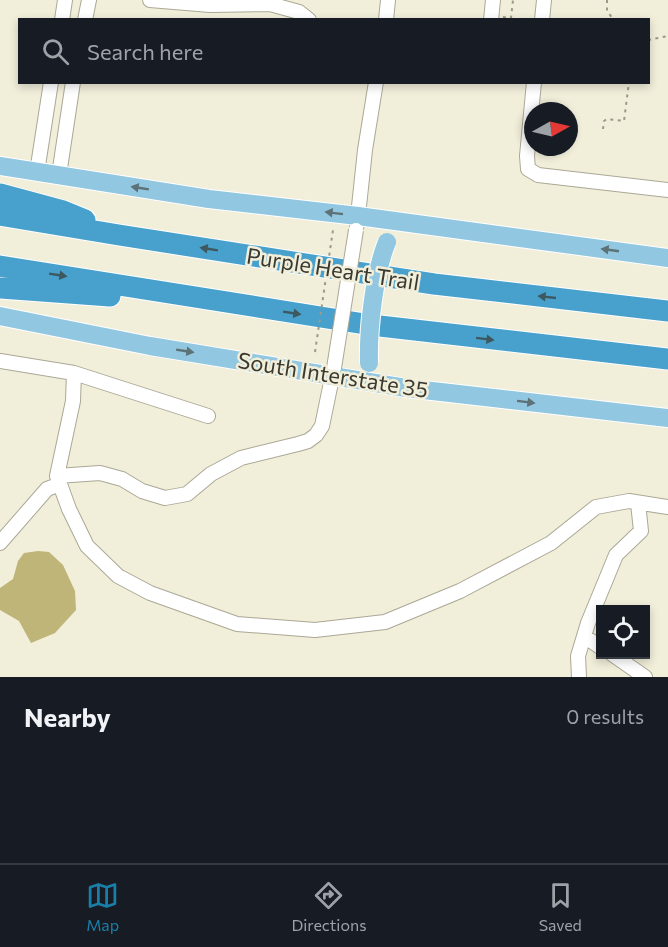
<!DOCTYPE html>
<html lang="en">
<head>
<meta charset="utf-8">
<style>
	body { margin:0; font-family:Commissioner,sans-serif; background:#20242c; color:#f1f3f6 }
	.controls { position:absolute; right:18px; bottom:18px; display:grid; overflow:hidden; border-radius:0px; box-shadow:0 3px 9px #0003 }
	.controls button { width:54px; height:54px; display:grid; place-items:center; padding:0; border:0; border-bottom:2px solid #363941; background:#171b24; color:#f1f3f6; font:30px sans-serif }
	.compass { position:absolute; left:524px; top:102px; width:54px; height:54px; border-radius:50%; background:#171b24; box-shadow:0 3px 9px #0003; rotate:82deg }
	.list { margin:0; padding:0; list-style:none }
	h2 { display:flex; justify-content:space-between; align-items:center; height:78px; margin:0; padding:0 24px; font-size:26px }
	h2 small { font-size:20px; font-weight:400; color:#9ea1a6 }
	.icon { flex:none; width:33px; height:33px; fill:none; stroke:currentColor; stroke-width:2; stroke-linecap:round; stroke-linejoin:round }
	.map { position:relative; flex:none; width:668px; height:677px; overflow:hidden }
	.search { position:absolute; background:#171b24; box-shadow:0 3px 9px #0003; left:18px; right:18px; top:18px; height:66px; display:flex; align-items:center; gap:15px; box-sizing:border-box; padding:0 21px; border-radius:0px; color:#9ea1a6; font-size:22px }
	.sheet { height:186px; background:#171b24 }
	nav { display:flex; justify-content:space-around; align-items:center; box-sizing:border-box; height:84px; border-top:2px solid #363941; background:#171b24; font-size:16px; color:#9ea1a6 }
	nav a { display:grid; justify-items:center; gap:3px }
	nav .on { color:#197fa9 }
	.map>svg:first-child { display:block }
	.water { fill:#c0b578 }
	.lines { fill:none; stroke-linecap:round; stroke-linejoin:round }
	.minor-casing { stroke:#aba896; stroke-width:16 }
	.major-casing { stroke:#fff; stroke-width:20 }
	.highway-casing { stroke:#fff; stroke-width:23 }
	.path { stroke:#9b998a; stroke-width:2; stroke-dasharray:3 4.5; stroke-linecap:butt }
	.minor { stroke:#fff; stroke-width:14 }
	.major { stroke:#91c7e0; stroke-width:18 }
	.highway { stroke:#48a1cc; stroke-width:21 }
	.minor-bridge-casing { stroke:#aba896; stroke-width:16; stroke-linecap:butt }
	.major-bridge-casing { stroke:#fff; stroke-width:20; stroke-linecap:butt }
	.path-bridge { stroke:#9b998a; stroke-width:2; stroke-dasharray:3 4.5; stroke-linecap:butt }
	.minor-bridge { stroke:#fff; stroke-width:14 }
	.major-bridge { stroke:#91c7e0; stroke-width:18 }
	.oneway { fill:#5d7277 }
	.oneway2 { fill:#3e5860 }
	.labels { text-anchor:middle; stroke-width:5; stroke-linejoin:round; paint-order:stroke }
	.street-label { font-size:22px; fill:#3a3931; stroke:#f1eeda }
</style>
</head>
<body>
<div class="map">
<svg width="668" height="677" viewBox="0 0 668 677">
	<rect width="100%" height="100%" fill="#f1eeda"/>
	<path class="water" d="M38,551l11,1 14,13 12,26 1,19 -21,23 -24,10 -12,-22 -19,-11v-22l13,-9 5,-18 6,-8z"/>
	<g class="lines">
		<g class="minor-casing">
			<path id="minor" d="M150,0l60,5 60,-1v-4
				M270,4l29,8 10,8
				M62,20l3,-20
				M85,20l4,-20
				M386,20l2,-20
				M491,20l2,-20
				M542,20l2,-20
				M534,82l-7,74 1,13 10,6 130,15
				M37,172l14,-90
				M59,175l14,-93
				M357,225l8,-75 11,-68
				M0,361l74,12 134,43
				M74,373l-1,28 -16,75 12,33 18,37 31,30 32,17 87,31 78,6 70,-8 75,-31 91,-48 45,-36 33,-6 39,6
				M57,476l43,-3 22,6 20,12 23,7 22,-4 24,-20 30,-16 57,-14 10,-3 8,-6 6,-9 12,-58
				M0,543l47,-54 13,-5
				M584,636l16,11
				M612,654l33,23
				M579,677l-1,-21 10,-33 28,-68 25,-24 -3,-28"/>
		</g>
		<g class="major-casing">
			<path id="major" d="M0,166l209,33 149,17 310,42
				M0,316l150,30 256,42 262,30"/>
		</g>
		<g class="highway-casing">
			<path id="highway" d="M0,194l63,17 22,9
				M0,215l119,20 315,49 234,27
				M0,266l371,59 297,34
				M0,288l110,8"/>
		</g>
		<path class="path" d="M607,0v11l7,9
			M503,17l8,1 2,-18
			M648,40l20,-4
			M603,129l1,-8 3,-2 17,2 5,-39"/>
		<use href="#minor" class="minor"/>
		<use href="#major" class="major"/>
		<use href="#highway" class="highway"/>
		<g class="minor-bridge-casing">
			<path id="minor-bridge" d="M334,368l22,-138"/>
		</g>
		<g class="major-bridge-casing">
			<path id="major-bridge" d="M369,363c-1,-34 5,-89 18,-121"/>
		</g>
		<path class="path-bridge" d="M315,352l18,-122"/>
		<use href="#minor-bridge" class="minor-bridge"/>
		<use href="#major-bridge" class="major-bridge"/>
	</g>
	<defs><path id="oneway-solid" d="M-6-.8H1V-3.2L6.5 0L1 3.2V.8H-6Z" transform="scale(1.5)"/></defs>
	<g class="oneway">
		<use href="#oneway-solid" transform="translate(140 188) rotate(-171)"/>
		<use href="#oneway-solid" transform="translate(334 213) rotate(-173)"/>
		<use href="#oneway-solid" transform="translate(610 250) rotate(-172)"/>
		<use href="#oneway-solid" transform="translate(185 351) rotate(9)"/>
		<use href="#oneway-solid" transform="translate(526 402) rotate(7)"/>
	</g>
	<g class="oneway2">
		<use href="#oneway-solid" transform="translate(209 249) rotate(-171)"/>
		<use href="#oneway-solid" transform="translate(58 275) rotate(9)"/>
		<use href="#oneway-solid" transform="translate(547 297) rotate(-174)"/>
		<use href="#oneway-solid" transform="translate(292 313) rotate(9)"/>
		<use href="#oneway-solid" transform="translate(485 339) rotate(7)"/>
	</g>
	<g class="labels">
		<g class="street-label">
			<text transform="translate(333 269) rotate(9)" y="8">Purple Heart Trail</text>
			<text transform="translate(333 375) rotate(9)" y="8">South Interstate 35</text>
		</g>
	</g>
</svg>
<div class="controls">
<button><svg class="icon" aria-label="locate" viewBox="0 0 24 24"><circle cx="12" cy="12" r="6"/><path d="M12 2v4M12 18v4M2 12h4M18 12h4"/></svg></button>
</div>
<svg class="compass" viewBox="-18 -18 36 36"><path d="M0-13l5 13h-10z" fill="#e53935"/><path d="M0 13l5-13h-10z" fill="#9ea1a6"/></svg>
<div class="search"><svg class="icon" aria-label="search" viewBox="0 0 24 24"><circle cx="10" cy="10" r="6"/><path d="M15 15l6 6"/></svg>Search here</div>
</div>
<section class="sheet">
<h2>Nearby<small>0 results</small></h2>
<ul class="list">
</ul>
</section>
<nav>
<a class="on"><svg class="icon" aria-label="map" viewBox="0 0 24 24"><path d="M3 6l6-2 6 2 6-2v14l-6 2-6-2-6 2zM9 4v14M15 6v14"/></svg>Map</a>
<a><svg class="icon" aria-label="directions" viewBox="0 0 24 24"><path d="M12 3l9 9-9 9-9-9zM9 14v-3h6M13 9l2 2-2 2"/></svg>Directions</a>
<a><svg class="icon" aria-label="saved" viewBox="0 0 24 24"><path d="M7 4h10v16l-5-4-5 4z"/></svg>Saved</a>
</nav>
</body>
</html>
